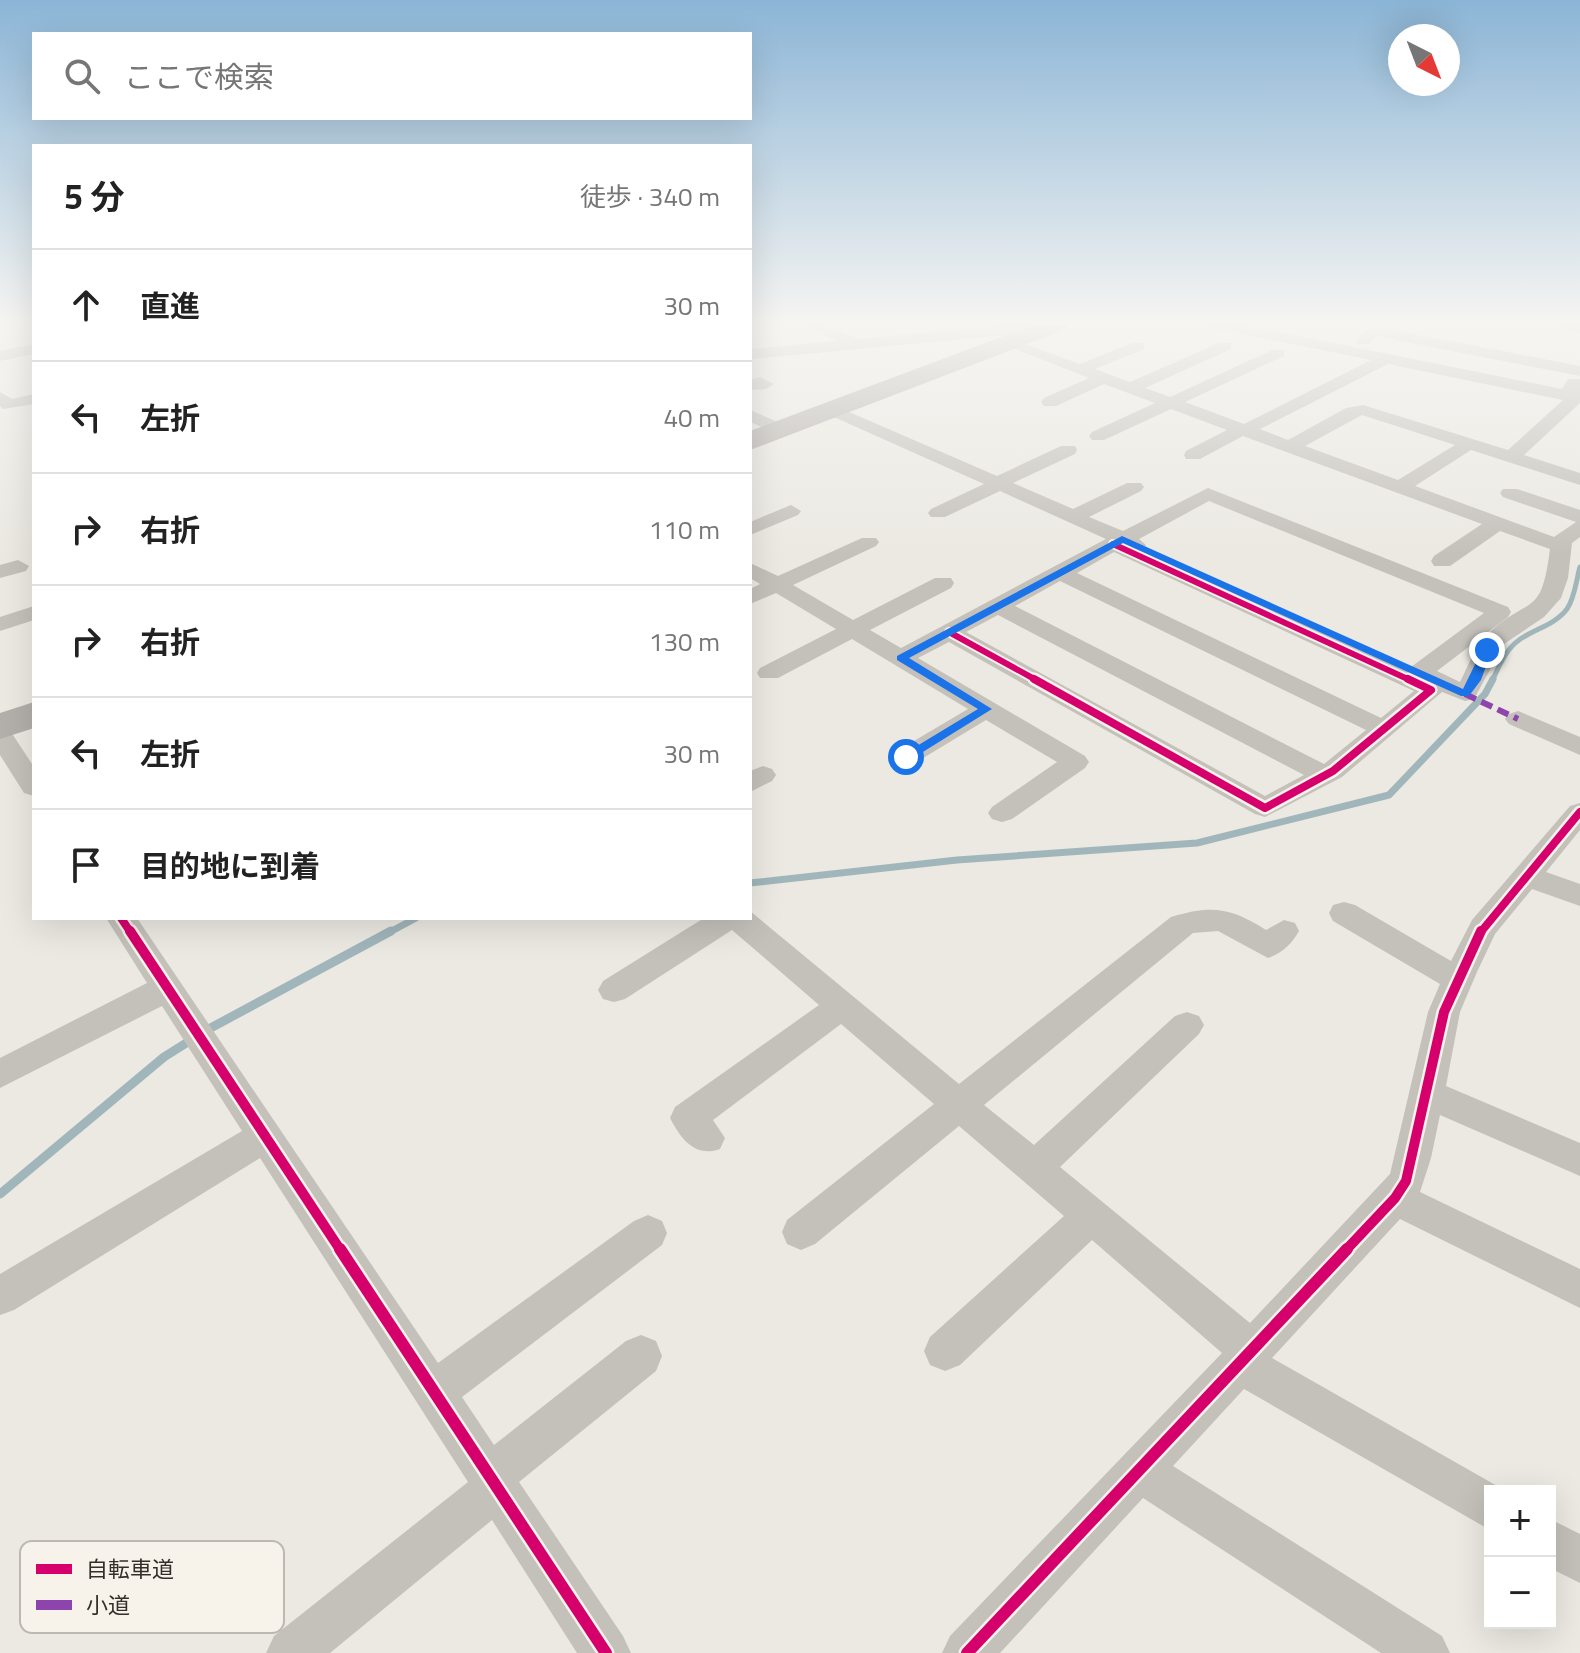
<!DOCTYPE html>
<html lang="ja">
<head>
<meta charset="utf-8">
<style>
	body { margin:0; font-family:"Titillium Web","Noto Sans JP",sans-serif; background:#f2f2f2; color:#222 }
	.controls { position:absolute; right:24px; bottom:24px; display:grid; overflow:hidden; border-radius:0px; box-shadow:0 8px 32px #0002 }
	.controls button { width:72px; height:72px; display:grid; place-items:center; padding:0; border:0; border-bottom:2px solid #e0e0e0; background:#fff; color:#222; font:40px sans-serif }
	.compass { position:absolute; left:1388px; top:24px; width:72px; height:72px; border-radius:50%; background:#fff; box-shadow:0 8px 32px #0002; rotate:138deg }
	.stop { position:absolute; width:24px; height:24px; margin:-18px; border:6px solid #1a73e8; border-radius:50%; background:#fff }
	.stop.end { background:#1a73e8; border-color:#fff; box-shadow:0 2px 8px #0008 }
	.list { margin:0; padding:0; list-style:none }
	h2 { display:flex; justify-content:space-between; align-items:center; height:104px; margin:0; padding:0 32px; font-size:34px }
	h2 small { font-size:26px; font-weight:400; color:#767676 }
	.list li { display:grid; grid-template-columns:52px 1fr auto; gap:24px; align-items:center; box-sizing:border-box; height:112px; padding:0 32px; border-top:2px solid #e0e0e0 }
	.list b { display:block; font-size:30px; white-space:nowrap }
	.list em { font-size:26px; font-style:normal; color:#767676 }
	.icon { flex:none; width:44px; height:44px; fill:none; stroke:currentColor; stroke-width:2; stroke-linecap:round; stroke-linejoin:round }
	.map { position:relative; flex:none; width:1580px; height:1653px; overflow:hidden }
	.search { position:absolute; background:#fff; box-shadow:0 8px 32px #0002; left:32px; top:32px; width:720px; height:88px; display:flex; align-items:center; gap:20px; box-sizing:border-box; padding:0 28px; border-radius:0px; color:#767676; font-size:30px }
	.panel { position:absolute; background:#fff; box-shadow:0 8px 32px #0002; left:32px; top:144px; width:720px; height:776px; border-radius:0px }
	.map>svg:first-child { display:block }
	.lines { fill:none; stroke-linecap:round; stroke-linejoin:round }
	.stream-far3 { stroke:#a0b6ba; stroke-width:4 }
	.stream-far2 { stroke:#a0b6ba; stroke-width:5 }
	.stream-far1 { stroke:#a0b6ba; stroke-width:7 }
	.stream { stroke:#a0b6ba; stroke-width:9 }
	.minor { fill:#c4c1bb; fill-rule:evenodd }
	.primary { fill:#b3afaa; fill-rule:evenodd }
	.quiet { stroke:#8e44ad; stroke-width:6; stroke-dasharray:12 6; stroke-linecap:butt }
	.cycleway-far3-casing { stroke:#f7f3ea; stroke-width:10 }
	.cycleway-far2-casing { stroke:#f7f3ea; stroke-width:13 }
	.cycleway-far1-casing { stroke:#f7f3ea; stroke-width:15 }
	.cycleway-casing { stroke:#f7f3ea; stroke-width:17 }
	.cycleway-far3 { stroke:#d6006c; stroke-width:6 }
	.cycleway-far2 { stroke:#d6006c; stroke-width:8 }
	.cycleway-far1 { stroke:#d6006c; stroke-width:10 }
	.cycleway { stroke:#d6006c; stroke-width:12 }
	.route { fill:#1a73e8 }
	.key { fill:#f7f3ea; stroke:#bdb8b0; stroke-width:2 }
	.key-label { font-size:22px; fill:#352f29 }
</style>
</head>
<body>
<div class="map">
<svg width="1580" height="1653" viewBox="0 0 1580 1653">
	<rect width="100%" height="100%" fill="#ebe9e2"/>
	<g class="lines">
		<path class="stream-far3" d="M1204,324l17,4"/>
		<path class="stream-far2" d="M1492,681c7,-14 13,-31 27,-41 15,-11 36,-15 48,-31 8,-12 9,-28 13,-42"/>
		<path class="stream-far1" d="M750,883l207,-23 240,-17 192,-48 96,-101 8,-15
			M388,933l28,-15"/>
		<path class="stream" d="M205,1031l186,-100
			M0,1194l164,-137 27,-17"/>
		<path class="minor" d="M799,324h22l38,15 156,-15h30l-3,3 -34,8 -258,24v-10l87,-8z
			M1210,324h30l322,65 6,-10h12v24l-56,52 56,18v12l-109,-35 -56,36 139,51 22,-15 -73,-25 -3,-4 3,-4h14l63,21v27l-8,6 -4,35 -7,20 -17,19 -40,27 -30,55 -9,2 -23,-9 -100,85 -77,40 -10,-3 -306,-172 -31,16 167,98 4,6 -4,6 -73,51 -10,3 -10,-3 -4,-6 4,-6 65,-45 -71,-42 -71,43 -9,2 -9,-2 -4,-6 4,-6 71,-42 -116,-70 -74,39h-18l-3,-5 3,-5 76,-39 -60,-36 -26,11v-15l10,-5 -10,-6v-15l28,13 84,-38h14l3,4 -3,4 -83,39 60,35 82,-42h16l3,5 -3,5 -81,42 31,18 205,-109 -106,-48 -55,26h-14l-3,-4 3,-4 53,-25 -157,-70 -3,-4 9,-5 164,71 64,-30h14l2,4 -2,4 -62,29 60,26 54,-26h14l3,4 -3,4 -52,26 34,14 85,-43 300,119 3,5 -3,5 -71,54 23,11c8,-16 15,-35 28,-48 42,-40 53,-14 62,-85l-50,-18 -50,35h-16l-3,-5 3,-5 48,-32 -239,-88 -43,23h-14l-2,-4 2,-4 41,-21 -56,-21 -67,31h-12l-3,-4 3,-4 63,-29 -51,-19 -48,22h-12l-3,-4 3,-4 45,-20 -89,-35 2,-3h12l66,24 52,-21h12v6l-49,20 35,13 89,-39h12v6l-86,39 25,9 102,-47h12v6l-99,46 59,22 127,-64 -153,-31zM1388,364l175,36 -55,50 -145,-45 -17,3 -58,32 -28,-11zM1362,415l93,30 -57,35 -93,-34zM1209,501l275,112 -77,57 -265,-120 4,-5 -7,-6zM1114,552l300,139 -33,27 -304,-145zM1060,581l306,149 -42,34 -309,-158zM998,615l306,160 -39,21 -299,-164z
			M1554,324h26v10l-23,-7z
			M1372,326l208,40v10l-204,-40 -7,8h-12v-6z
			M34,344v10l-34,7v-10z
			M760,377l14,7 -8,5 -16,1v-10z
			M0,392l12,7 22,-5v10l-31,5 -3,-3z
			M750,410l37,16 3,4 -9,5 -31,-13z
			M791,505l10,6 -3,4 -48,20v-13z
			M18,560l11,6 -3,5 -26,7v-13z
			M34,606v14l-34,11v-14z
			M1518,711l62,26v18l-71,-31 -4,-5 4,-5z
			M0,727l9,2 25,38v29l-10,-3 -24,-38z
			M763,766l9,3 4,6 -4,6 -22,11v-21z
			M1580,803v27l-34,42 34,12v22l-48,-17 -37,45 -18,38 -17,40 -14,74 134,57v33l-140,-61 -9,43 -11,34 160,77v39l-180,-89 -128,139 234,133h-16v39l-246,-141 -71,77 269,170 8,17h-69l-238,-155 -143,155h-58l8,-17 272,-283 -130,-113 -132,125 -15,6 -15,-6 -6,-14 6,-14 134,-121 -105,-90 -144,118 -14,6 -14,-6 -5,-12 5,-12 147,-116 -93,-80 -128,96 12,18 -5,11c-25,9 -39,-10 -50,-31l5,-11 144,-102 -87,-75 -107,69 -11,3 -11,-3 -5,-9 5,-9 101,-63h46v-7l209,173 212,-167c40,-12 59,-10 95,13l18,-10 11,3 4,8c-7,13 -17,22 -31,27l-50,-27 -25,2 -209,172 50,40 141,-129 12,-4 12,4 5,9 -5,9 -139,133 190,156 140,-149 38,-162 12,-28 -107,-63 -4,-8 4,-8 11,-3 11,3 96,56 21,-41 98,-114z
			M106,918h31l301,445 196,-142 14,-6 14,6 5,12 -5,12 -200,152 32,48 132,-104 15,-6 15,6 6,15 -6,15 -137,111 104,154 8,17h-54l-85,-133 -162,133h-64l8,-17 194,-154 -208,-324 -246,152 -14,5v-41l242,-143 -80,-125 -162,82v-30l147,-75z
			M1550,1519l30,15v49l-30,-15z"/>
		<path class="primary" d="M1036,324h34l-4,5 -316,121v-19z
			M34,702v26l-34,11v-26z"/>
		<path class="quiet" d="M1465,694l53,25"/>
		<g class="cycleway-far3-casing">
			<path id="cycleway-far3" d="M1113,544l299,137
				M949,632l89,49"/>
		</g>
		<g class="cycleway-far2-casing">
			<path id="cycleway-far2" d="M1034,679l231,129 68,-37 98,-81 -23,-11
				M121,918l10,15
				M1480,933l100,-121"/>
		</g>
		<g class="cycleway-far1-casing">
			<path id="cycleway-far1" d="M130,931l211,320
				M1345,1251l50,-53 11,-17 38,-169 37,-81"/>
		</g>
		<g class="cycleway-casing">
			<path id="cycleway" d="M340,1249l266,404
				M967,1653l380,-404"/>
		</g>
		<use href="#cycleway-far3" class="cycleway-far3"/>
		<use href="#cycleway-far2" class="cycleway-far2"/>
		<use href="#cycleway-far1" class="cycleway-far1"/>
		<use href="#cycleway" class="cycleway"/>
	</g>
	<linearGradient id="sky" x2="0" y2="1"><stop stop-color="#8bb5d6"/><stop offset="0.58" stop-color="#f6f5f2"/><stop offset="1" stop-color="#f6f5f2" stop-opacity="0"/></linearGradient>
	<rect width="1580" height="555" fill="url(#sky)"/>
	<path class="route" d="M1122,536l341,153 20,-41 9,2 -11,30 -12,16h-8l-338,-153 -214,115 83,51 -82,51h-8v-5l76,-46 -81,-49v-4z"/>
	<rect x="20" y="1541" width="264" height="92" rx="12" class="key"/>
	<rect x="36" y="1564" width="36" height="10" fill="#d6006c"/>
	<rect x="36" y="1600" width="36" height="10" fill="#8e44ad"/>
	<g class="key-label">
		<text x="86" y="1577">自転車道</text>
		<text x="86" y="1613">小道</text>
	</g>
</svg>
<div class="controls">
<button>+</button>
<button>−</button>
</div>
<svg class="compass" viewBox="-18 -18 36 36"><path d="M0-13l5 13h-10z" fill="#e53935"/><path d="M0 13l5-13h-10z" fill="#767676"/></svg>
<div class="stop" style="left:906px;top:757px"></div>
<div class="stop end" style="left:1487px;top:650px"></div>
<div class="search"><svg class="icon" aria-label="search" viewBox="0 0 24 24"><circle cx="10" cy="10" r="6"/><path d="M15 15l6 6"/></svg>ここで検索</div>
<section class="panel">
<h2>5 分<small>徒歩 · 340 m</small></h2>
<ul class="list">
<li><svg class="icon" aria-label="ahead" viewBox="0 0 24 24"><path d="M12 20V5M6 11l6-6 6 6"/></svg><div><b>直進</b></div><em>30 m</em></li>
<li><svg class="icon" aria-label="left" viewBox="0 0 24 24"><path d="M17 20v-9H6M10 6l-5 5 5 5"/></svg><div><b>左折</b></div><em>40 m</em></li>
<li><svg class="icon" aria-label="right" viewBox="0 0 24 24"><path d="M7 20v-9h11M14 6l5 5-5 5"/></svg><div><b>右折</b></div><em>110 m</em></li>
<li><svg class="icon" aria-label="right" viewBox="0 0 24 24"><path d="M7 20v-9h11M14 6l5 5-5 5"/></svg><div><b>右折</b></div><em>130 m</em></li>
<li><svg class="icon" aria-label="left" viewBox="0 0 24 24"><path d="M17 20v-9H6M10 6l-5 5 5 5"/></svg><div><b>左折</b></div><em>30 m</em></li>
<li><svg class="icon" aria-label="arrive" viewBox="0 0 24 24"><path d="M6 21V4h12l-3 4 3 4H6"/></svg><div><b>目的地に到着</b></div></li>
</ul>
</section>
</div>
</body>
</html>
